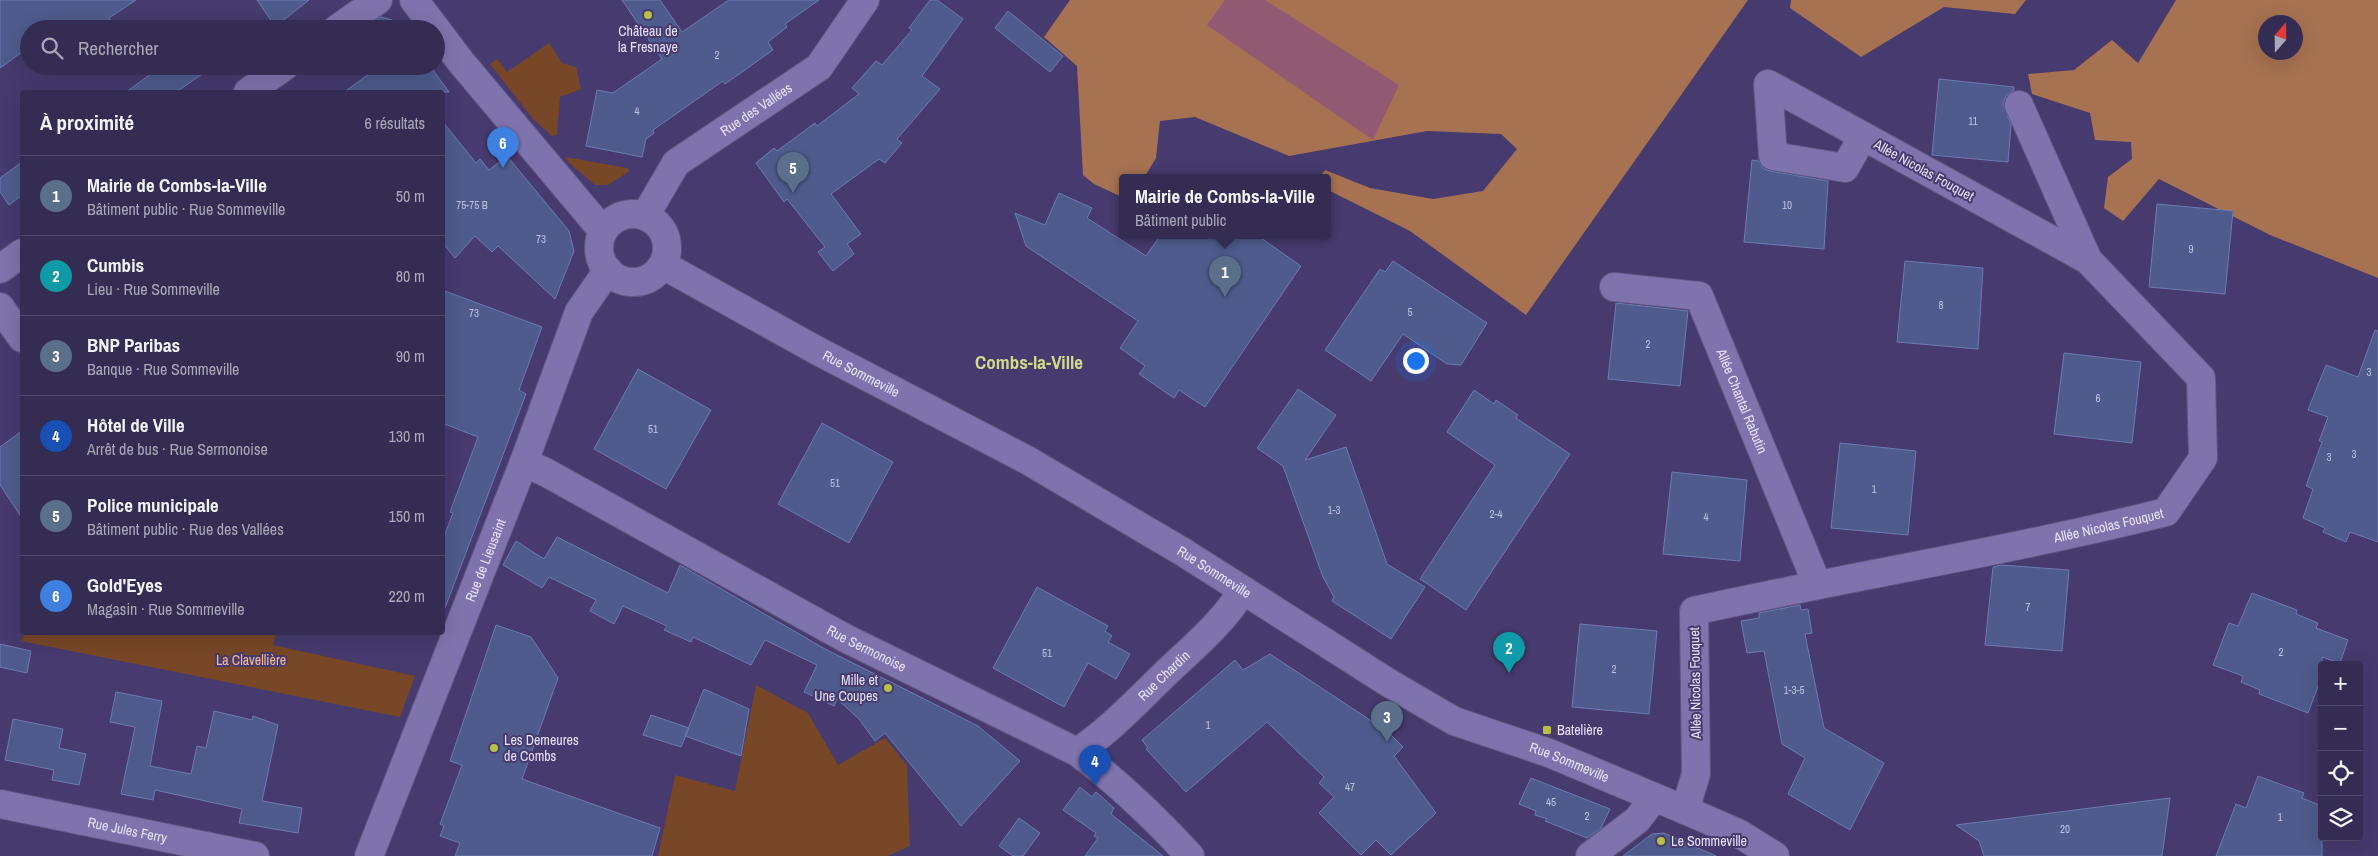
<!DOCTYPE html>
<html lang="fr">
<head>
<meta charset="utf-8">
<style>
	body { margin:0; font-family:"Archivo Narrow",sans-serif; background:#3c3459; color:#f1f3f6 }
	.controls { position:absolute; right:15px; bottom:15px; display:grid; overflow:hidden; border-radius:5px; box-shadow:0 5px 20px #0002 }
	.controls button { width:45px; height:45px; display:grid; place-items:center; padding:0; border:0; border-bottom:1px solid #4e4869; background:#342c52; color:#f1f3f6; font:25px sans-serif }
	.compass { position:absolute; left:2258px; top:15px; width:45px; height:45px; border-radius:50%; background:#342c52; box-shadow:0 5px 20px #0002; rotate:20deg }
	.you { position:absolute; left:1415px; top:360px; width:18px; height:18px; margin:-12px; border:4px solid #fff; border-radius:50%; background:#1a73e8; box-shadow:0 0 0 8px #1a73e833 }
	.badge { display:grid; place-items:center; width:32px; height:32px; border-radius:50%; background:#90b9f0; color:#fff; font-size:16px; font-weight:700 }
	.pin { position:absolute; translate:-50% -41px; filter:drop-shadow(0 1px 2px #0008) }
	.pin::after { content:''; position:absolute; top:26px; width:18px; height:15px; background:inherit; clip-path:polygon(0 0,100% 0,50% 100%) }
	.popup { position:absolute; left:1119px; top:174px; width:212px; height:65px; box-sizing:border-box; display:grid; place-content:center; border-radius:5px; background:#342c52; filter:drop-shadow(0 1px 4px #0005); font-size:16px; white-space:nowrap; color:#a9a7b8 }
	.popup b { font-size:19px; color:#f1f3f6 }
	.popup::after { content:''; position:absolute; left:50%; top:100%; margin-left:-10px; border:10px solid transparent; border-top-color:#342c52 }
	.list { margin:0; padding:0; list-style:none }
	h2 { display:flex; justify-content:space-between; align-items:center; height:65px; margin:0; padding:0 20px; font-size:21px }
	h2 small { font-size:16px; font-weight:400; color:#a9a7b8 }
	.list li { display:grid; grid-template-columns:32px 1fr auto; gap:15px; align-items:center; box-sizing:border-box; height:80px; padding:0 20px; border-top:1px solid #4e4869 }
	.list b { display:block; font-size:19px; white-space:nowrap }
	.list p { margin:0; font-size:16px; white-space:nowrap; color:#a9a7b8 }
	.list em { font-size:16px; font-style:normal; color:#a9a7b8 }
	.icon { flex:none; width:28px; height:28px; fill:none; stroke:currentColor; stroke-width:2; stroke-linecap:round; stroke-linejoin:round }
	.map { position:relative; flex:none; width:2378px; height:856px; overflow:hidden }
	.search { position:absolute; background:#342c52; box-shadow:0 5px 20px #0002; left:20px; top:20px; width:425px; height:55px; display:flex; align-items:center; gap:12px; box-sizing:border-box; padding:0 18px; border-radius:28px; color:#a9a7b8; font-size:19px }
	.panel { position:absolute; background:#342c52; box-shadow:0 5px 20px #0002; left:20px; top:90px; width:425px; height:545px; border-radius:5px }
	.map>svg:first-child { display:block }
	.green { fill:#774727 }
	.forest { fill:#a67252; fill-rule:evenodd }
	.water { fill:#925a72 }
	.building { fill:#4e5b8c; stroke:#6d7bb3 }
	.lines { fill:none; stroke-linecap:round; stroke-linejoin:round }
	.minor-casing { stroke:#615681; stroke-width:30 }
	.tertiary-casing { stroke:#615681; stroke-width:30 }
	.secondary-casing { stroke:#615681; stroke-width:30 }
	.minor { stroke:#7e73ac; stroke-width:28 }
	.tertiary { stroke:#7e73ac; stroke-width:28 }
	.secondary { stroke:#7e73ac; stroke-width:28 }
	.poi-dot { fill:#b9c046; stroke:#463a6e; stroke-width:2 }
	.labels { text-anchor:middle; stroke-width:4; stroke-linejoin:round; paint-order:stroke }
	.number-label { font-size:11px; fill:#c0c1e0 }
	.poi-label { font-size:14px; fill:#e6e3fc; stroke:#463a6e; text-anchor:start }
	.street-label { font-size:14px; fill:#e6e3fc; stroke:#463a6e }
	.park-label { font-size:14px; fill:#f8ba94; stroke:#463a6e }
	.district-label { font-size:19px; font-weight:bold; fill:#d3d98c; stroke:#463a6e }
</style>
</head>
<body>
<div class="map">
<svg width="2378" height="856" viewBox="0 0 2378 856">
	<rect width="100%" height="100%" fill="#463a6e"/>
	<path class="green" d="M549,43l13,20 14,4 5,22 -21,8 -3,38 -5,1 -19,-17 -43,-55 7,-5 10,13z
		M565,157l62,11 3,3 -22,14h-13l-27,-23z
		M26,633h250l-3,12 142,31 -15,41 -379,-76z
		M756,685l52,28 30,52 47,-27 22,27 3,81 -22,10h-230l17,-81 60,16z"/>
	<path class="forest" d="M1070,0h678l-222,315 -116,-84 -82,-41v-12h-9l6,-8 45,18 63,11 50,-8 34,-42 -16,-15 -74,-3 -138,25 -94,-39 -35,4 -4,37 -12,20h-22v19l-28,-13 -11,-9 -6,-109 -33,-29z
		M1791,0h235l-11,14 -71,-7 -83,50 -71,-49z
		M2176,0h202v278l-108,-43 -111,-56 -36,42 -19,-13 4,-31 24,-18 -1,-17 -36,-2 -5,-27 -58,-19 -4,-20 46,-4 38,-30 26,23zM2266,22h30v30h-30z"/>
	<path class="water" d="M1225,0h40l134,85 -26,55 -166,-115z"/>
	<path class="building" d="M0,0h136l-27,18 7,11h-87v18l-29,21z
		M257,0h52l-28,22h-9z
		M622,0h38l22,32 47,-32h90l-34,24 2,3 -19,15 5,8 -48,34 -2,-3 -70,49 1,3 -8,6 -4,18 -56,-11 11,-56 16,3 49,-34z
		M930,0h7l26,19 -41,57 18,13 -43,50 5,4 -17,20 -6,-4 -48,35 30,40 -14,10 7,10 -21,17 -15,-19 7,-5 -38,-48 -3,3 -28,-39 18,-15 3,3 38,-28 2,3 42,-32 -7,-6 24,-27 6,4 30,-35 -3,-2z
		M1008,11l55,45 -13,16 -55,-44z
		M381,17l11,3 7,9h-35z
		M162,66h52l-38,26h-50z
		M372,66h58l19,26h-105l31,-22z
		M1939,79l75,8v3l-8,6 -3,8 8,21 -3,37 -76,-7z
		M442,121l34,42 4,-4 9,11 18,-14 62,75 5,20 -19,48 -57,-53 -6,6 -17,-16 -20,22 -13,-16z
		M1752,160l6,1 6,8 6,2 58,10 -4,68 -80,-7z
		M22,162v33l-13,10 -9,-13v-14z
		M1059,193l33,15 -5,10 59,38 14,-20h98l43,30 -96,141 -26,-17 -5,8 -35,-24 6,-8 -25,-18 18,-27 -112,-75 -11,-33 30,12z
		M2157,204l76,7 -8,83 -76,-7z
		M1393,261l94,62 -26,42 -14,-1 -44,-30 -32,47 -46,-31 55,-81 5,3z
		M1905,261l78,7 -5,81 -81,-7z
		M442,290l100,37 -23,63 7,4 -81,214h-3v-66l11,-29 -3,-1 28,-75 -36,-14z
		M1616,303l72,8 -8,75 -72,-7z
		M2375,330l3,1v211l-28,-10 -4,10 -23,-10 2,-4 -22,-10 10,-29 -7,-3 16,-44 -3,-1 9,-24 -20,-7 18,-45 32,12z
		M2064,353l77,9 -9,81 -78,-9z
		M638,369l73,41 -45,79 -72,-40z
		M1298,389l38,26 -31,45 41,-13 41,117 38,23 -34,52 -59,-38 2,-4 -11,-20 -40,-111 -26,-18z
		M1474,390l20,14 2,-4 22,15 -2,3 54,36 -104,156 -46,-31 75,-114 -48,-33z
		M822,423l71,39 -44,81 -71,-39z
		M22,431v87l-22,-33v-38z
		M1840,443l76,8 -8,84 -77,-7z
		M1672,472l75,8 -7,81 -77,-7z
		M557,537l111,56 12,-28 145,84 153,77 42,35 -59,65 -76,-93 -10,8 -16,-22 -22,-20 -3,7 -30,-14 13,-27 -52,-25 -14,25 -58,-28 -2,5 -27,-12 3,-4 -44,-20 -9,18 -24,-13 6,-11 -47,-23 -7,11 -39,-23 13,-24 28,18z
		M2001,565l68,5 -7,81 -77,-6 8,-78z
		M1037,587l71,39 -3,5 7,5 -4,6 22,12 -14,25 -28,-16 -24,44 -71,-39z
		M2252,593l45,17 -1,4 22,9 -2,5 32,12 -8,23 -18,-6v19l-14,37 -49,-19 1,-4 -19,-8 2,-6 -30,-11 16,-42 9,3z
		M1800,605l1,5 7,-1 4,24 -7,1 19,94 60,35 -34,67 -62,-36 17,-36 -23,-14 -18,-93 -17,2 -6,-32 18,-3v-5z
		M1580,624l77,7 -8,83 -77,-7z
		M496,625l35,12 27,41 -36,101 138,49 -8,28h-197l5,-13 -20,-7 4,-10 -4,-2 22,-59 -12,-4z
		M0,644l31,7 -4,22 -27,-6z
		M1270,654l106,70h4l23,23 -9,9 42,57 -45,42 -15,-15 -15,15 -42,-42 15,-16 -15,-14 5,-6 -57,-55 -81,70 -40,-43 2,-1 -6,-8 93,-80 8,10z
		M704,689l45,20 -8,47 -56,-20z
		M116,692l46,9 -12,65 41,8 6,-28 9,2 8,-37 38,9 1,-4 25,9 -16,76 40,7 -4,25 -59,-10 3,-14 -87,-19 -2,10 -32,-6 14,-67 -25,-5z
		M651,715l38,13 -8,19 -38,-12z
		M13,719l50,10 -4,19 27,6 -7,31 -27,-5 2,-10 -49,-10z
		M2258,776l46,17 -2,5 20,8v50h-106l20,-52 10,4z
		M1531,778l79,31 -9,19 -14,10 -42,-17 2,-2 -12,-4 1,-4 -17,-7z
		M1080,787l12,10 4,-5 18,16 -3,6 52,42h-78l13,-18 -4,-2 2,-3 -33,-23z
		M2170,798l-8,58h-178l-5,-15 -23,-16z
		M1019,818l21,15 -17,23h-10l-14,-10z
		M1664,833l52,23h-93l29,-22z"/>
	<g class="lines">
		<g class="minor-casing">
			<g id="minor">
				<path d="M414,0l22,29"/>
				<path d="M337,29l41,-29"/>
				<path d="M436,29l25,33 142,169"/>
				<path d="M248,92l37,-26"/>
				<path d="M2019,105l69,155"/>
				<path id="s1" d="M645,216l31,-53 143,-96 46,-67"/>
				<path d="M0,269l22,-16"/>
				<path id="s2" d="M1614,287l85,9 118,288"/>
				<path d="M0,307l22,31"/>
				<path id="s3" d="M1077,752c32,-21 58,-49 86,-76 28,-27 60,-53 80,-86"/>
				<path id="s4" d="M0,804l255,52"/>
				<path id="s5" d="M1685,810l11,-36 -2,-163c157,-35 316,-60 472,-99l37,-54 -2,-80 -113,-118 -225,-124 -18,32 -72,-12 -5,-72 95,52"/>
				<path d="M1590,856l47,-36 17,-22"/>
			</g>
		</g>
		<g class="tertiary-casing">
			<g id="tertiary">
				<path id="s6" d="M524,462l23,11 298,165 232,114c42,31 78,66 113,104"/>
			</g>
		</g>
		<g class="secondary-casing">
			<g id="secondary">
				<circle cx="633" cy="248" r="34"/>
				<path id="s7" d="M663,265l153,85 211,110 156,92 206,131 65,38 95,32 136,57 53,23 37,23"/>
				<path id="s8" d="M369,856l155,-394 55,-150 29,-42"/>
			</g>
		</g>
		<use href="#minor" class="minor"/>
		<use href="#tertiary" class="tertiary"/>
		<use href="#secondary" class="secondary"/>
	</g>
	<g class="poi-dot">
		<circle cx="648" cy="15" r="5"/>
		<circle cx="888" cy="688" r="5"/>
		<rect x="1542" y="725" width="10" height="10" rx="2.5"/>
		<circle cx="494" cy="748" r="5"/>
		<circle cx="1661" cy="841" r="5"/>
	</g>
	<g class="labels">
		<g class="number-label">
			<text x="717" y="59">2</text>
			<text x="637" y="115">4</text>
			<text x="1973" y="125">11</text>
			<text x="472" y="209">75-75 B</text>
			<text x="1787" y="209">10</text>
			<text x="541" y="243">73</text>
			<text x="2191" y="253">9</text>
			<text x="1941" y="309">8</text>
			<text x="1410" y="316">5</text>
			<text x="474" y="317">73</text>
			<text x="1648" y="348">2</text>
			<text x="2369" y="376">3</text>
			<text x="2098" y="402">6</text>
			<text x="653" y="433">51</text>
			<text x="2354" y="458">3</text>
			<text x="2329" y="461">3</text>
			<text x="835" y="487">51</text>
			<text x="1874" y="493">1</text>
			<text x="1334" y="514">1-3</text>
			<text x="1496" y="518">2-4</text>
			<text x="1706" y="521">4</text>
			<text x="2028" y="611">7</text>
			<text x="2281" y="656">2</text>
			<text x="1047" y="657">51</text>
			<text x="1614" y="673">2</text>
			<text x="1794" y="694">1-3-5</text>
			<text x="1208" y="729">1</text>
			<text x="1350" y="791">47</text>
			<text x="1551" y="806">45</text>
			<text x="1587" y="820">2</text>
			<text x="2280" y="821">1</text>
			<text x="2065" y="833">20</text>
		</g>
		<g class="poi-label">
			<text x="648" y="36" text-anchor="middle">Château de<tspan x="648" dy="16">la Fresnaye</tspan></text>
			<text x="878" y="685" text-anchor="end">Mille et<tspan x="878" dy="16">Une Coupes</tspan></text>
			<text x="1557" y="735">Batelière</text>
			<text x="504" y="745">Les Demeures<tspan x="504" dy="16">de Combs</tspan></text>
			<text x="1671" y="846">Le Sommeville</text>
		</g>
		<g class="street-label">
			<text dy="5" stroke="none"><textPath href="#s1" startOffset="158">Rue des Vallées</textPath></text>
			<text transform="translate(1924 170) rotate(29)" y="5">Allée Nicolas Fouquet</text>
			<text dy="5" stroke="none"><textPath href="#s7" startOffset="226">Rue Sommeville</textPath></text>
			<text dy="5" stroke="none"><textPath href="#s2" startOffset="199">Allée Chantal Rabutin</textPath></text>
			<text dy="5" stroke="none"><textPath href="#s5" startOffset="624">Allée Nicolas Fouquet</textPath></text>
			<text dy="5" stroke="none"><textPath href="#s8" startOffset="318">Rue de Lieusaint</textPath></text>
			<text dy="5" stroke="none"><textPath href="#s7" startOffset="631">Rue Sommeville</textPath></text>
			<text dy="5" stroke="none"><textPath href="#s6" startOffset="390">Rue Sermonoise</textPath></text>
			<text dy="5" stroke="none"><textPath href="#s3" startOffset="116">Rue Chardin</textPath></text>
			<text transform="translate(1695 683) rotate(-91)" y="5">Allée Nicolas Fouquet</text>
			<text dy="5" stroke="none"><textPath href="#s7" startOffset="1036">Rue Sommeville</textPath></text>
			<text dy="5" stroke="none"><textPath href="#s4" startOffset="130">Rue Jules Ferry</textPath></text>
		</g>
		<g class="park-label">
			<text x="251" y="665">La Clavellière</text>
		</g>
		<g class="district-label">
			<text x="1029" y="369">Combs-la-Ville</text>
		</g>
	</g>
</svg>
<div class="controls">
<button>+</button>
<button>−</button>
<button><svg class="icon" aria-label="locate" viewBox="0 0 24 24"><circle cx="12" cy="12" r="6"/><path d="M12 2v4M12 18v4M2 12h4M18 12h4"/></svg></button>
<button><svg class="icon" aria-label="layers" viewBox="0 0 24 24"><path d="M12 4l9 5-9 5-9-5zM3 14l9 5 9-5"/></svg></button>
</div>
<svg class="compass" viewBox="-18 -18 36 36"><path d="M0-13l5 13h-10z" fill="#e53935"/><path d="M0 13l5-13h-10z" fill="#a9a7b8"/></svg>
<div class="you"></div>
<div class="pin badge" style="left:1225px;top:297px;background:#5c6f8a">1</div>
<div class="popup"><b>Mairie de Combs-la-Ville</b>Bâtiment public</div>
<div class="pin badge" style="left:1509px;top:673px;background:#0f9aa8">2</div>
<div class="pin badge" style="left:1387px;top:742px;background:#5c6f8a">3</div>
<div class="pin badge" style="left:1095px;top:786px;background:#1a4fb4">4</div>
<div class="pin badge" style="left:793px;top:193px;background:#5c6f8a">5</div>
<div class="pin badge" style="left:503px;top:168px;background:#3f7fe0">6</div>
<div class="search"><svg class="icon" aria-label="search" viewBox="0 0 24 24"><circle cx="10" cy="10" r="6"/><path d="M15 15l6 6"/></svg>Rechercher</div>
<section class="panel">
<h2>À proximité<small>6 résultats</small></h2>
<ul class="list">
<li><span class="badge" style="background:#5c6f8a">1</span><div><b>Mairie de Combs-la-Ville</b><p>Bâtiment public · Rue Sommeville</p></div><em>50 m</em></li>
<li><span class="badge" style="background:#0f9aa8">2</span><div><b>Cumbis</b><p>Lieu · Rue Sommeville</p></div><em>80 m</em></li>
<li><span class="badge" style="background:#5c6f8a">3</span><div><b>BNP Paribas</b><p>Banque · Rue Sommeville</p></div><em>90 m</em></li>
<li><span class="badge" style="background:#1a4fb4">4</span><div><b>Hôtel de Ville</b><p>Arrêt de bus · Rue Sermonoise</p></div><em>130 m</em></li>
<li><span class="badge" style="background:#5c6f8a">5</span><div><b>Police municipale</b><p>Bâtiment public · Rue des Vallées</p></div><em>150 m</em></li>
<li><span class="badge" style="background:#3f7fe0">6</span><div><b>Gold'Eyes</b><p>Magasin · Rue Sommeville</p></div><em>220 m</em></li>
</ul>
</section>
</div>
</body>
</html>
